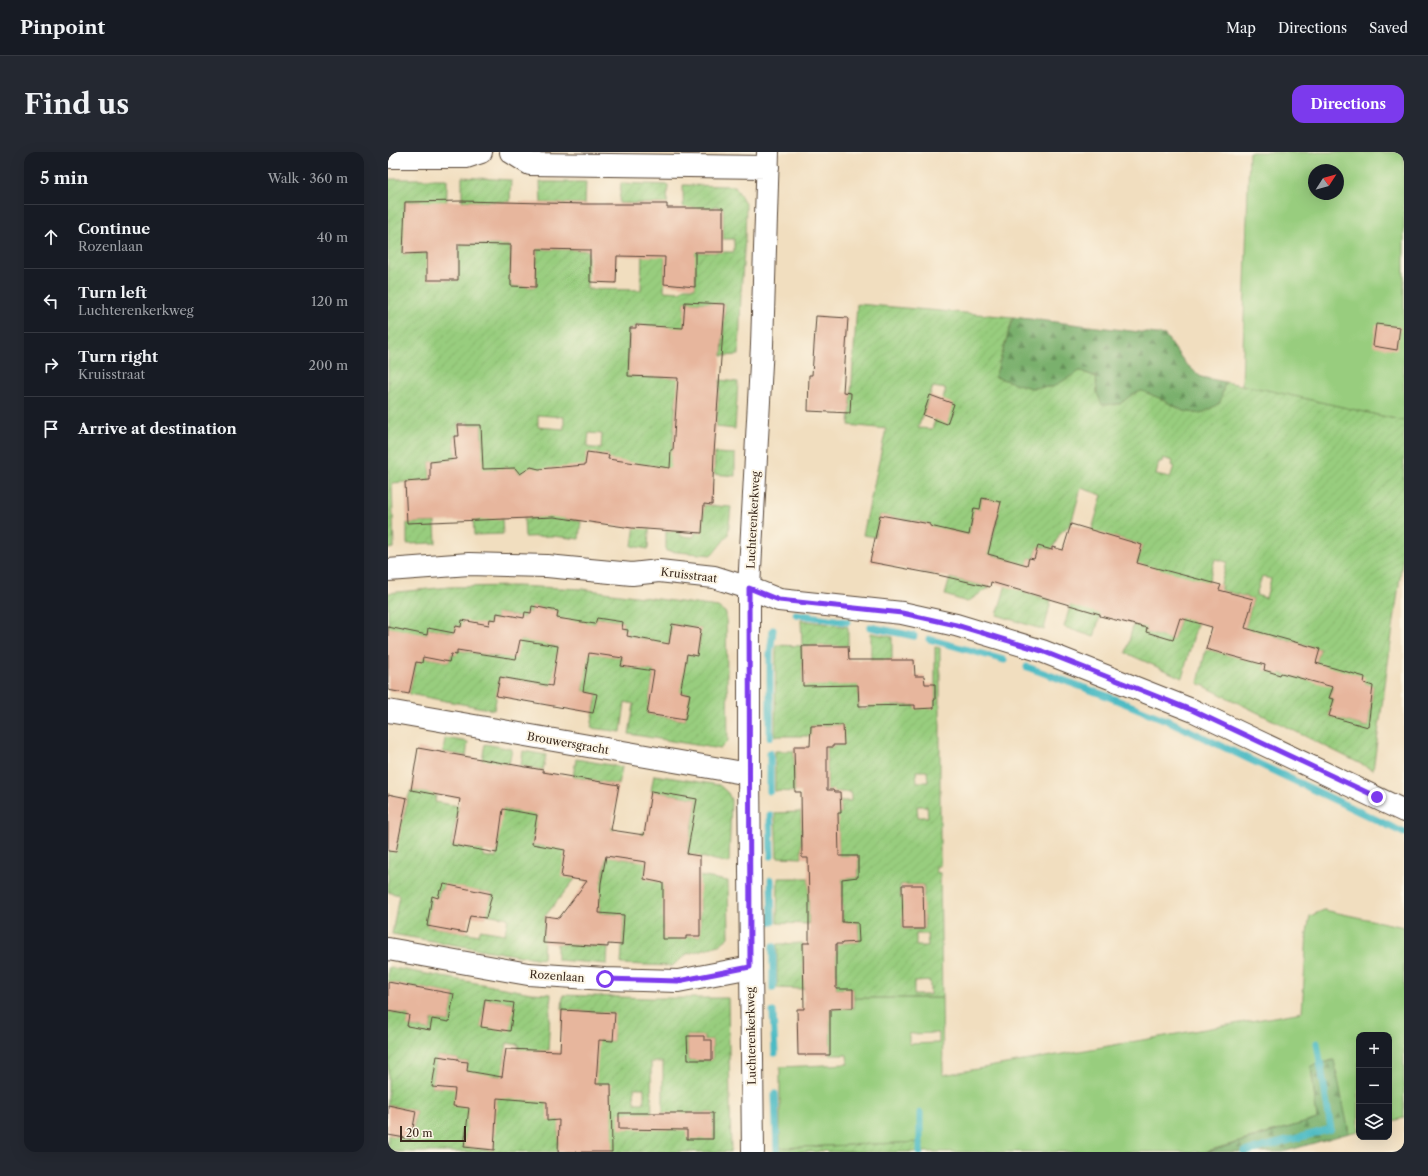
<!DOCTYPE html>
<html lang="en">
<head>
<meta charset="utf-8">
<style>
	body { margin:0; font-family:"Libre Caslon Text",serif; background:#242831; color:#f1f3f6 }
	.controls { position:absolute; right:12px; bottom:12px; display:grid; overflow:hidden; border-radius:8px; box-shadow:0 4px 16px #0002 }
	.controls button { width:36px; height:36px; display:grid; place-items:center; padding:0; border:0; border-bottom:1px solid #363941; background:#171b24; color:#f1f3f6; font:20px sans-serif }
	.compass { position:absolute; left:920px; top:12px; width:36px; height:36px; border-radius:50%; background:#171b24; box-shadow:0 4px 16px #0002; rotate:54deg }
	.scale { position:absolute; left:12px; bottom:10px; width:66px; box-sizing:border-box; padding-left:4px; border:2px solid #3b2a1e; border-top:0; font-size:11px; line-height:14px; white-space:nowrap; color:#3b2a1e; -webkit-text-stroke:3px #fcf5e5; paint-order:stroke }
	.stop { position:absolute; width:12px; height:12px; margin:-9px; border:3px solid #7c3aed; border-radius:50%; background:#fff }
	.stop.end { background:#7c3aed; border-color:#fff; box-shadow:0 1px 4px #0008 }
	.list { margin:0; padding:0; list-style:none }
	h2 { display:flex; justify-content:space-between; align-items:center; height:52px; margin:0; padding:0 16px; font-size:17px }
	h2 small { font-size:13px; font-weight:400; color:#9ea1a6 }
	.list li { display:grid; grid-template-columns:26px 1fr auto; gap:12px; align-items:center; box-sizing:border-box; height:64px; padding:0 16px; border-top:1px solid #363941 }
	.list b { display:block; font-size:15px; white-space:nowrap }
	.list p { margin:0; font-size:13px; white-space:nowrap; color:#9ea1a6 }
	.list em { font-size:13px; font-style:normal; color:#9ea1a6 }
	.icon { flex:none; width:22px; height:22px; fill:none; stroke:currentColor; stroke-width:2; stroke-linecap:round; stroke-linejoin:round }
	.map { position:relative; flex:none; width:1016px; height:1000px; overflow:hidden; border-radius:12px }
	header { display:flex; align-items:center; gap:24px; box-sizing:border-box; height:56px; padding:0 20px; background:#171b24; border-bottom:1px solid #363941 }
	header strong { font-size:19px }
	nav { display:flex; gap:22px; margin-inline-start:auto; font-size:14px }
	.intro { display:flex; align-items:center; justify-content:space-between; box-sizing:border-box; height:96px; padding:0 24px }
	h1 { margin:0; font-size:28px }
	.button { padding:10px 18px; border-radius:12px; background:#7c3aed; color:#fff; font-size:14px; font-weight:700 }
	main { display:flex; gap:24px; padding:0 24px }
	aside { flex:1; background:#171b24; border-radius:12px; box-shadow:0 4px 16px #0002 }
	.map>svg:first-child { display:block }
	.green { fill:#98cd7e; stroke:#6a7c4e; fill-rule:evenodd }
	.forest { fill:url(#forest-firs); stroke:#5a6d46 }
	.garden { fill:url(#garden-furrows); stroke:#6a7c4e; fill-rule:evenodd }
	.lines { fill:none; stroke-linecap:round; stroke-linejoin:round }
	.stream { stroke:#4dbbc4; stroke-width:7 }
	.building { fill:#e7b69d }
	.minor-casing { stroke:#564536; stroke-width:24 }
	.minor { stroke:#fff; stroke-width:22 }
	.route { stroke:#7c3aed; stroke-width:5 }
	.labels { text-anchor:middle; stroke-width:4; stroke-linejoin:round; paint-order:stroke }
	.street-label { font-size:11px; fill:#3b2a1e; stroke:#fcf5e5 }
</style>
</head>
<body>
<header>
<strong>Pinpoint</strong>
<nav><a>Map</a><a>Directions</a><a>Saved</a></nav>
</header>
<div class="intro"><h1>Find us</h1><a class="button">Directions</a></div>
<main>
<aside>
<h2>5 min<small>Walk · 360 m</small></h2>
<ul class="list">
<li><svg class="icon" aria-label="ahead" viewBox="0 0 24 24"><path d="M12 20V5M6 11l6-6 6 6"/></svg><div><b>Continue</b><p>Rozenlaan</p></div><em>40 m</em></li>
<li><svg class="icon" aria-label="left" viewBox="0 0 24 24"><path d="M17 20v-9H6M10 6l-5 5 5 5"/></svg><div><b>Turn left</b><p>Luchterenkerkweg</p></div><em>120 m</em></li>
<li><svg class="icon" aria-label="right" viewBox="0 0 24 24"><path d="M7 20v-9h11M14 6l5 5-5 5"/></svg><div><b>Turn right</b><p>Kruisstraat</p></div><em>200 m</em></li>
<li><svg class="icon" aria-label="arrive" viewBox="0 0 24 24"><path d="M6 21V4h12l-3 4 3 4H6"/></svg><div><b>Arrive at destination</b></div></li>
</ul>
</aside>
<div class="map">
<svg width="1016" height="1000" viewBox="0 0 1016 1000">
	<defs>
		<pattern id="forest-firs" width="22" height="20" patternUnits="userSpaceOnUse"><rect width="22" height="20" fill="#7ab06d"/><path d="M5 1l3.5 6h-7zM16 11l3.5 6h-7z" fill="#658f59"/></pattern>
		<pattern id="garden-furrows" width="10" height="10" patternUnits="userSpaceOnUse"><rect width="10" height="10" fill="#98cd7e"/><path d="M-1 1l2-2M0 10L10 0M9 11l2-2" fill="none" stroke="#84b06c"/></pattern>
	</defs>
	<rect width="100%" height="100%" fill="#fcf5e5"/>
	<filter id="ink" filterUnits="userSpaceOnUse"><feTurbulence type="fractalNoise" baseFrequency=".025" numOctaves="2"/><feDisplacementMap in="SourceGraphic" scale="8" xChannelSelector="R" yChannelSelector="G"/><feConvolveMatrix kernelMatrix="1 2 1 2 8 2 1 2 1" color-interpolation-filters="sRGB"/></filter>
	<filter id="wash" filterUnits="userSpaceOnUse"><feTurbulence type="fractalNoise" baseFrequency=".012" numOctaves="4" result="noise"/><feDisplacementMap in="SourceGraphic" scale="16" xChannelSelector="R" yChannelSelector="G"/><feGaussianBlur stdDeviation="0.9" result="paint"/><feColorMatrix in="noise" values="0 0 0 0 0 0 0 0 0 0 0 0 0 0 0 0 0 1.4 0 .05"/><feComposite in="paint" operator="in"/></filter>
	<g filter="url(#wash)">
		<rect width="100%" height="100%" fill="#f1debf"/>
		<path class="green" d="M861,0h155v269l-162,-36zM926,18h24v24h-24z
			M936,758l80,17v191l-15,4v-87h-30v96l-10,2 -16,-73 -22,6 6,53 -113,33h-282l1,-10 -143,6v-81l68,-3 -1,-9h-17v-46l24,-1v-10h88l1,77 359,-63 5,-80 3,-16zM551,881v10l-30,1v-10z"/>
		<path class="forest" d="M625,165l152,18 20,28 16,14 24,5 -5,21 -19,11 -18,-3 -24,-13 -17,-7 -9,3 -13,10 -19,1 -4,-12 -1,-16 -15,-6 -28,16 -23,1 -35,-11z
			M946,908l15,73 -66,19h-76l110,-33 -6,-53z"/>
		<path class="garden" d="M74,25l49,3 -1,22 -48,-1z
			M0,27h59l-1,71 -27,-49 -14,1v40h-2v12l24,-1 18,23v4h13v-23l3,-13 48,1 2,8 -1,26 1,1v6l25,1 1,-40 3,2 48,1 -1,39 54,1 1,-40h25l-2,10 -1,31 16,1 4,-4h11v-20h-11l-1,-83 52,1 11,19 -1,33 -4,54 -2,63 -17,1 3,-52 -40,-2 -1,51 -23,-26 -25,-2v3h-7l-1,48 53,2 -5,23 -6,83 -18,-1 -4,66 -16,-3 9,-64 -34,-15 2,-12 -6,-1 -2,9 -32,25 -4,31 16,2 -2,18 -26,-3 -28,1 -1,-19h14l-1,-17 -7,-33 -4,5h-7l-4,-5 -13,51 1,15 -29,1 -6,-113 -10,1 1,13h-5l2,24 -26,2v18l-38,3 2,65 -6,1zM330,54v2h5v31h11v13h-36l1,-44h14v-1zM150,263l26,2v12l-26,-2zM82,273h11l1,20zM201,281l13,1 -1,15 -14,-2z
			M152,30h46l-1,22 -44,-1z
			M233,31l47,2 -1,19 -48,-1z
			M469,152l156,13 -18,60 35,11 23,-1 27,-16 16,6 1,16 5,12 18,-1 13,-10 9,-3 17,7 24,13 18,3 19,-11 5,-21 38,7 141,32v128l-31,221 -175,-87 8,-34 31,8 16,-58 -32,-9v-6l6,-22 -12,-3 -33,119 -56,-25 12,-47 -13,-4 17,-57 -27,-8 -15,79 -6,21 -30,-10 38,-132 -21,-7 -10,36 -11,9 -8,17 -14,-4 -4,13 -5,-1 -2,21 -4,13 28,8 -7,30 -47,-15 16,-54 -25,-7 11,-41h-2l-2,-12 -13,-3 -2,11h-6l-5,26 -20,-5 -13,44 -14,-2 8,-48 -50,-9 -5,22 -12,-2 23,-106 -37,-4zM545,235l13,2 -14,40 -14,-1zM775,306l10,3 -1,4 2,1 -4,12 -14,-3 3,-13h3zM775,418l17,48 -7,22 -27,-8zM874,424l9,3 -5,19 -10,-3zM886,484l46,13 -9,32 -30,-8 -4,1 -13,-4zM948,525l37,9 -5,41 -39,-11 5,-17 -5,-1z
			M332,228l18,2 -3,47 -19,-2z
			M327,301l20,1v22l-21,-2z
			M316,353l27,2 -3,28 -16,20 -46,-4v-21l14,1v5l14,1 1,-5h7z
			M47,370l1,21 -29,1v-21z
			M562,426l40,9 -23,15 -22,-7z
			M129,434l65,3 136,18 8,6 2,128 -8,8 -91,-15 5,-30 -9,-2 -4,30 -30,-4 6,-34 -14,-3 1,-10 -15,8 -69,-12 -6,33 -85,-16 7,-32 7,-5 26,5 2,-8 5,1 1,-5 42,7 3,-13 18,-4h33l-1,6 71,12 -2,8 33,5 -7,43 38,6 5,-26 -11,-2 8,-38 10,1 4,-26 -29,-5 -5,32 -14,-15 -26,-5 1,-6 -6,-1 1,-7 -26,-4 -2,6 -33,1 1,-6 -6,-1 1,-7 -26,-5 -1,7 -6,-1 -1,6 -26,-5 -2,7 -6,-1 -1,6 -28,2 -5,-1 -2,7 -26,-5 -1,7 -6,-1 -1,6 -32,-12 1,-7 -1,-1v-27l61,-6z
			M413,468l47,7v19h-46l1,39 55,-8 1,33 10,-1v-9l23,-7 1,13 22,-1v4l10,-9h10v-53l5,1v218h-4v6l4,1 2,125h-89v-9h-17v-45h6v-1l17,-1 -1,-19 -16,-1v-43l16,-2v-21h-19l-1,-31 -4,-12h7l-1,-12h11v-9h-17l-1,-2h-6v-43h6v-2h10v-9h-68l1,-91 26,1zM454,573l-31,9v-8zM528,619h11l1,11h-11zM529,654h10l1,11h-10zM512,733h24v11l-24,1zM515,765h21v12h-21zM528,782h11l1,12h-12zM542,829v14h-16v-13z
			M483,481l21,4v23h-21z
			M57,586l23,4 -2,14 -23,-4z
			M97,592l27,5 -3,15 -13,-2 -8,44 24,5 23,1 2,5 -5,28 13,1 44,-22 23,3 2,4 -4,25 26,5 4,-26 4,-4 23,4 -21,33 -2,11 18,3 2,-12 64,11 1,56 -10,8 -32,9 -15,12 -51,-2 3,-49 -25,-2 1,-17 -13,-1v-14l14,2 5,-23 -16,-4 -15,23 -30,37 -2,43 -35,-5 -116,-20 7,-39 -11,-3v-71l14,2 6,-25 3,-8 25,4 -1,8 24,4 -8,39 32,5v6l13,2 2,-17 -26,-32zM56,733l48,9 -1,6h-2l-3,14 22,4 -3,16 -25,-4 -1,5 -52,-9 5,-29 6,1 2,-8h2zM312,747v37h-14z
			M135,599l23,4 -3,15 -22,-4z
			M387,599h19l1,41 -20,-1z
			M188,607l46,8 -3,18 -46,-8z
			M266,623l65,10 9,8 3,7 -2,63 -42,-9 10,-55 -46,-8z
			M413,660l1,46 -25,-1 -2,-44z
			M390,726h31v46l-32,-1z
			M415,791l1,46 -27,-1v-44z
			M169,792l51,3 -1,17 -50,-4z
			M0,815l143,26 20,1 -3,57 13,22 1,-35 51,3 1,-28 -52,-3 1,-15 87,3h78l3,154h-119l-26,-27h-27l-1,27h-159l-11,-2v-15l23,4 5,-28 -28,-6v-94l21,4 -1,11 22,4 2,-11 17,3 5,-28 -66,-12zM97,847l29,4 -33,24zM299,884h17v4h8v20h-24zM119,891l12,2 -3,20 -12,-2zM49,904l21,3v2l10,1 -2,18 -22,-2 -1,10 -11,-1zM263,910h12v67h-11zM105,923l28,5 -31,12zM246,936h10v15h-9zM173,940l-1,28h-13zM299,961h26v26zM80,968l25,30 -29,-3z
			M535,990l-1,10h-95l-1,-1h-8v1h-38v-4z"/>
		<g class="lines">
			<path class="stream" d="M408,462l51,8
				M482,475l44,9
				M541,487l75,21
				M639,515l77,28 67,27 233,111
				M382,585v-84l3,-23
				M382,601v38
				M382,663l1,41
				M383,728l1,42
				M385,794v42
				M385,860l2,41
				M387,942l2,58
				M532,1000v-39
				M857,1000l86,-23 -14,-86"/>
		</g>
		<g id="blocks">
			<path class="building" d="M74,49l123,3h82v4h56v44h-28v35l-31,-3 1,-27 -48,-1 -1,27 -26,-1v-32l-53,-1 -1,38 -25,-1v-6h-1l1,-35 -53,-1v36h-31v-27l-24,1 2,-52z
				M297,150l40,2 -11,149 -2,52 -8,-1 -2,29 -70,-5 -78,-11 -147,6 -2,-41 25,-2v-18l26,-3 -2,-23h5l-1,-11h23l2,44 32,-1 5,6 11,-7 8,2 46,-4 2,-13 22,3 -1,4 62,9 1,-18h2l5,-72 -50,-2 2,-48h6v-3l47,3z
				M428,164l32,2 -5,74 8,1 -1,20 -42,-2 1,-36h3z
				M988,172l24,3 -3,23 -24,-4z
				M542,243l24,9 -7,20 -24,-9z
				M594,346l19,4 -13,52 39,11 2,-7 5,1 4,-13 14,4v-3l11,3 8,-26 71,21 -5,18 84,22 -2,5 34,9 -8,29 75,21 -4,14 49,14 -1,6 9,3 -5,41 -39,-11 5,-17 -5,-1 4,-11 -52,-14 -1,2 -16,-5 1,-5 -59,-16 6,-22 -32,-9 -7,22 -27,-8 1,-4 -47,-12v-2l-109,-32 -1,5 -56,-13 -64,-12 10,-47 50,9v2l39,9 5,-27 6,1z
				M144,454l26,5 -1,7 38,6 2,-6 26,4 -1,7 6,1 -1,6 42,8 3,-20 29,5 -4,27 -10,-2 -3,18 -4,20 10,2 -5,26 -38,-6 7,-43 -33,-5 2,-8 -34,-5 -6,38 14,3 -4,19 -97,-17 4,-19 52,9 6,-40 -38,-6 -4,19 -59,-9v5l-6,-1 -2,8 -26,-5 -1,6 -6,-1 -7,32 -21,-4v-63l39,8 1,-7 26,5 2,-7 5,1 1,-7 27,5 1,-6 6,1 1,-7 27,5 1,-6 6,1z
				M414,494h46l1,14h65l1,16h9l1,8h10v16h-1v8l-19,1v-4l-56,1 -1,-21 -55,1z
				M455,573l1,20h-11v2h-6v43h6l1,2h6l1,21h-3l1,43h19v21l-16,2v43l16,1 1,19 -17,1v1h-6v45h17v19l-23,1v46h-32l-1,-46h7l-1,-66h6v-43l-1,-42h-6l-1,-66h-6l-1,-46h16l1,-20z
				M30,596l125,22v2l76,13 -8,45 33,5 7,-44 46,8 -10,55 13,2v80h-14v3h-23v-56l-19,-4 2,-17 -40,-6 -5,27 -2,30 25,2 -2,30 -14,-1v3l-65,-4 2,-27 14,2 28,-37 -26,-4 4,-27 -33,-6 5,-29 -34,-6 -6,44 -45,-8 8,-46 -49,-9z
				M0,642l19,4 -11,54 -8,-1z
				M56,732l48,10 -6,24 -16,-2 -4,17 -39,-7 5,-30 6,2 2,-8h2z
				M514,733h21l1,44h-21z
				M0,830l66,12 -5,28 -17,-3 -2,11 -23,-4 2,-11 -21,-4z
				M97,847l29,4 -4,28 -29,-4z
				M174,858l53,3 -2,28 -14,-1 -3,44h15l1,68h-54l1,-32 -12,1v-19l-50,-4 -3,52 -30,-3 5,-39 -16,-2 2,-17 -23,-2 5,-31 21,3v2l10,1 -1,9 35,6 4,-28 54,2z
				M299,884h17v4h8v20h-24z
				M0,953l28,6 -5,28 -23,-4z
				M231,961h94v26h-26v-9l-68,-1z"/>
		</g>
	</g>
	<g filter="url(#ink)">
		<use href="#blocks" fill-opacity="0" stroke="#564536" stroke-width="1"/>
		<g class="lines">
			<g class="minor-casing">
				<path id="minor" d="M123,0l19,12 238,3
					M0,5h78l15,-5
					M0,418l81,-6 78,2 85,8 27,-3 55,6 35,11 30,12 123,13 54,12 86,26 152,60 210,100
					M0,559l361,63
					M0,797l140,25 77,5 73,2 73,-14
					M365,1000l-4,-378v-186l13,-243 6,-193"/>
			</g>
			<use href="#minor" class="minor"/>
		</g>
	</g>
	<g class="lines" filter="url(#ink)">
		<path class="route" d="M217,827l73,2 72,-14 -1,-379 30,12 123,13 54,12 86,26 152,60 183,86"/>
	</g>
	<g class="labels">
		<g class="street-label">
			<text transform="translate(365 368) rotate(-87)" y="4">Luchterenkerkweg</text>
			<text transform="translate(301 423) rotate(7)" y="4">Kruisstraat</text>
			<text transform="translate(180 591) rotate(10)" y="4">Brouwersgracht</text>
			<text transform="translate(169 824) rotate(4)" y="4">Rozenlaan</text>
			<text transform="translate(363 884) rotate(-91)" y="4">Luchterenkerkweg</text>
		</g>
	</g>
</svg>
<div class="controls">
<button>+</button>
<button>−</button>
<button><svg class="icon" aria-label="layers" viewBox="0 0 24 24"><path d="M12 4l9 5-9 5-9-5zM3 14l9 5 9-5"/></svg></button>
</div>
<svg class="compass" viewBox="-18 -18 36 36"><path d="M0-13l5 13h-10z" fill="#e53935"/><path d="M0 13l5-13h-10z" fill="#9ea1a6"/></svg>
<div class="scale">20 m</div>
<div class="stop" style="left:217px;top:827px"></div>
<div class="stop end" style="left:989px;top:645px"></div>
</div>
</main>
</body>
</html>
